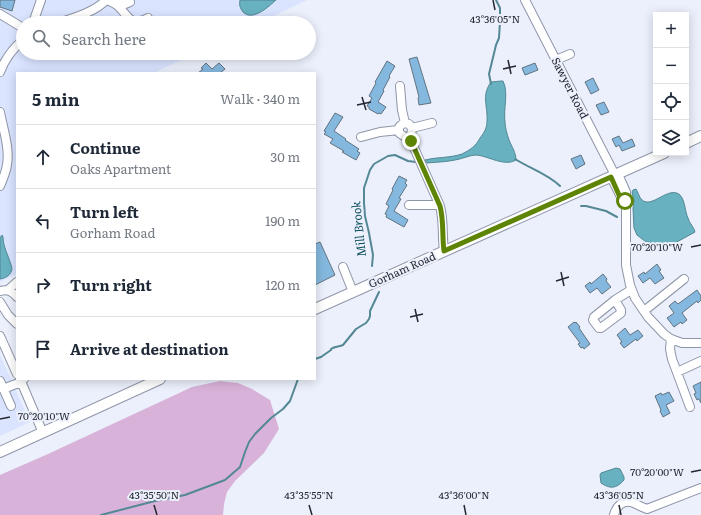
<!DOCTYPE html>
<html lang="en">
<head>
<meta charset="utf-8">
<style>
	body { margin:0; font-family:Literata,serif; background:#f2f2f3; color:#1f2937 }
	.controls { position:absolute; right:12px; top:12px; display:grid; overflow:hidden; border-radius:0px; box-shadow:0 2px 10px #0003 }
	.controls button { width:36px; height:36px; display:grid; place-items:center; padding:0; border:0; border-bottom:1px solid #e0e1e3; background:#fff; color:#1f2937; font:20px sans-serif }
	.stop { position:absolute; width:12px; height:12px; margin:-9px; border:3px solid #5e8405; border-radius:50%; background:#fff }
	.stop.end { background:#5e8405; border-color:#fff; box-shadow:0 1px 4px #0008 }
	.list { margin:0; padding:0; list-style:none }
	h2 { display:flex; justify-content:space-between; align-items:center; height:52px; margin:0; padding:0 16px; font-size:17px }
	h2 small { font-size:13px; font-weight:400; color:#747a83 }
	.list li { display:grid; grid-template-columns:26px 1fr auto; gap:12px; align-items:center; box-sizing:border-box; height:64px; padding:0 16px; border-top:1px solid #e0e1e3 }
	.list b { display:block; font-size:15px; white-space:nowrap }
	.list p { margin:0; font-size:13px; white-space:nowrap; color:#747a83 }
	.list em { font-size:13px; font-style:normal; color:#747a83 }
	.icon { flex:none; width:22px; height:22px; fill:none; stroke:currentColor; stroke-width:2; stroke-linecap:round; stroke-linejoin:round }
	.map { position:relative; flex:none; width:701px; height:515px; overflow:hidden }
	.search { position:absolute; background:#fff; box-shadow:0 2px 10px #0003; left:16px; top:16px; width:300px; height:44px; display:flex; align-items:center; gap:10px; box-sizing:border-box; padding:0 14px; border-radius:22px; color:#747a83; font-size:15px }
	.panel { position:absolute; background:#fff; box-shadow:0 2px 10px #0003; left:16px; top:72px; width:300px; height:308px; border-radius:0px }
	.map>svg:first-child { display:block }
	.built { fill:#dae4ff }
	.green { fill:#d8b2d8 }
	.water { fill:#67b1c0; stroke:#538894 }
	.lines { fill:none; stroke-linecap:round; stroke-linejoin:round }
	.stream { stroke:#538894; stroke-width:2 }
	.building { fill:#84b8de; stroke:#627380 }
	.minor-casing { stroke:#8e95a7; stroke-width:10 }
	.major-casing { stroke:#8e95a7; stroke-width:12 }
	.minor { stroke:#fff; stroke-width:8 }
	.major { stroke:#fff; stroke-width:10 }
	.route { stroke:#5e8405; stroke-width:5 }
	.ticks { fill:none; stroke:#24272f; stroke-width:1.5 }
	.labels { text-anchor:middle; stroke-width:4; stroke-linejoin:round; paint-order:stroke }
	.street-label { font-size:11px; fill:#24272f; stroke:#ebf0fc }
	.water-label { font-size:12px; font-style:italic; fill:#084c58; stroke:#ebf0fc }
	.ticks-label { font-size:10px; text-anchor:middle; fill:#24272f; stroke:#ebf0fc; stroke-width:4; stroke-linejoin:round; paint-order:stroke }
</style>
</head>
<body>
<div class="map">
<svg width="701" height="515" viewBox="0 0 701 515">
	<rect width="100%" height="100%" fill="#ebf0fc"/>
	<path class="built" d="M0,0h307l-48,23h-236v30h173l-42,20h-137v201l-17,8z
		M0,355l30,67 -30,14z"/>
	<path class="green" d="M220,381l18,2 14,6 18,11 9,29 -15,24 -29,28 -8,11 -3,12 -1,11h-223v-40l48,-21 144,-67z"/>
	<path class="water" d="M240,0h36c-7,6 -23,22 -33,12 -3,-4 -4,-7 -3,-12z
		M501,81h2c6,12 0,28 2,41 0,5 2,12 4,18 3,7 7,13 7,20 -12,7 -27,-4 -40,-5 -6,0 -14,4 -21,5 -9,2 -19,2 -28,3l-2,-3c12,-3 25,-2 37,-6 8,-4 14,-8 18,-16 4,-5 7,-10 7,-17 1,-15 -6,-25 4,-39z
		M636,189c2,3 3,8 6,11 10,9 27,-15 38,-5 5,5 5,17 8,23 1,5 6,9 7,14l-20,11 -7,2 -22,-3 -9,-7 -3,-7 -1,-20 1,-7 -2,-9 1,-2z
		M2,235l1,2c0,11 7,21 9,32 -1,6 -6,9 -12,10v-41z
		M616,468l4,1 4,8v3c-8,9 -14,9 -23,3l-1,-8 1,-2z"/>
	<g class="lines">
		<path class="stream" d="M491,84l-2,-10 7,-29 3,-7 1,-17v-13l-4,-8
			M515,159c14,9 33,15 45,27
			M581,206h5l20,5 11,6
			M372,266l1,-11 -4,-22 -4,-17 -1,-13v-15l6,-18 4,-6 14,-8 7,-1 13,6 8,1
			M315,359l6,-2 10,-7v-1c4,-3 8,-2 12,-4l13,-16 10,-6 3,-4 1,-3v-5l9,-19
			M101,515l54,-14 30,-6 40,-15 15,-13 5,-15 4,-10 6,-8 16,-16 12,-9 7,-8 8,-22"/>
	</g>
	<path class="building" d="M0,0h15l-3,11 -12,-4z
		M417,57l14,46 -12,2 -1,-7 1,-1 -10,-38z
		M387,61l8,5 -6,10 1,1 -7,13 1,1 -6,11 8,5 -5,7 -2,-1 -1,1 -9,-5v-2l-2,-1 5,-8 -3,-2 7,-13 -1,-1z
		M206,63l6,6 7,-6 6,6 -5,4h-22l5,-4 -2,-1z
		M535,63l3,7 -13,5 -3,-7z
		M593,78l6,12 -8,4 -6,-12z
		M604,102l5,10 -8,3 -5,-10z
		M335,113l8,4 -9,14 12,8 -1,1 14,9 -2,2 3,2 -4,7 -14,-8 2,-1 -14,-8 3,-4 -9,-5 2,-2 -2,-1z
		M619,136l4,7 9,-4 3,7 -13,5 -3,-6 -3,2 -4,-8z
		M581,155l4,9 -9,5 -5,-10z
		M399,176l8,4 -2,3 2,2 -8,13 2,1 -7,12 14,9 -4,7 -18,-10 1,-2 -2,-1 4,-8 -3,-2 7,-14 -1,-1z
		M320,242l15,33 -20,10v-41z
		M657,264l4,6 -2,1 5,7 -9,6 -5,-6 -7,5 -5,-7 6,-4 1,2z
		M603,274l4,5 -1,2 5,6 -9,7 -5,-6 -7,5 -5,-7 5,-4 1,2z
		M697,290l4,6v4l-3,3 -1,-2 -15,12 5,7 -5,4 -1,-2 -7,5 -7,-9 7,-5 -5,-7 6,-5 3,3z
		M574,322l1,1 1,-1 4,5 -1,1 11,16 -6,5 -1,-2 -2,1 -3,-4 2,-1 -12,-16z
		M625,328l5,7 8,-5 5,6 -6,5 -1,-2 -12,9 -4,-5 2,-1 -5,-7z
		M701,382v21l-2,-4 -2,1 -3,-6 2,-1 -3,-7z
		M669,392l5,9 -8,4 4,8 -7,4 -3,-6 1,-1 -6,-14 6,-3 1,2z"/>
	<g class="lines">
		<g class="minor-casing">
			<path id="minor" d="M107,0c4,2 8,3 11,6 11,10 11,21 30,12
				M525,0l90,175
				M115,3l10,1 5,-2
				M0,14l23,14
				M33,23l8,-23
				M58,23c15,-5 37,-11 48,-23
				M556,60l14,-6
				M0,72c5,-13 12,-23 23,-32
				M400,86l2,24 3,13
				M0,112c3,17 10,36 7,53 -1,7 -4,14 -7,21
				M405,123l4,1 3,4 -1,9v4c-3,-3 -5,-4 -9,-6 -7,-4 -3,-10 3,-12z
				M412,128l20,-5
				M361,137l19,-5 19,-2
				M411,141l29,65c4,15 2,30 4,45
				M618,174l8,18v73l4,20 5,13 13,19 16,17 7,5 11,4h19
				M611,177l10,20 4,4
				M409,205h30
				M343,267l10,25
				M8,290l9,-8
				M0,291c8,-2 12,0 17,6
				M615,300l6,10v3l-20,15h-2l-6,-8 1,-3 21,-17 16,-10
				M0,302l8,13 9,9
				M644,311l40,-32
				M0,336l17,38
				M671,339l-1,10 2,10 18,48
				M677,372l24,-11
				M20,379l23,54
				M0,381l11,25
				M3,389l18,-7 3,-3
				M614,515c2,-8 8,-15 17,-13 6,2 10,5 16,7l54,-21"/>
		</g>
		<g class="major-casing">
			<path id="major" d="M686,143l15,-7
				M315,309l349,-156
				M0,452l160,-73"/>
		</g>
		<use href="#minor" class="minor"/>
		<use href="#major" class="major"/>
	</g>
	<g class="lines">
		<path class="route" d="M411,141l29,65c4,15 2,30 4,45l167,-74 8,18 6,6"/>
	</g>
	<path class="ticks" d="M493,0l2,10M508,60l3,14M503,69l13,-3M362,97l4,13M357,105l14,-3M691,247l10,-2M561,272l3,14M556,281l13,-4M415,309l3,13M410,317l13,-3M0,419l10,-2M691,472l10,-2M154,505l3,10M309,505l3,10M464,505l2,10M619,505l2,10"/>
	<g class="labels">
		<g class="street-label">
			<text transform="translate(570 88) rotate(63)" y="4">Sawyer Road</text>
			<text transform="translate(402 270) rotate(-24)" y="4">Gorham Road</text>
		</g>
		<g class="water-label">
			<text transform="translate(359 229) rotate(-96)" y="4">Mill Brook</text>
		</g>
	</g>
	<g class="ticks-label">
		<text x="495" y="23">43°36'05"N</text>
		<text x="657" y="251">70°20'10"W</text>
		<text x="44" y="420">70°20'10"W</text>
		<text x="657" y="476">70°20'00"W</text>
		<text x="154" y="499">43°35'50"N</text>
		<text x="309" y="499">43°35'55"N</text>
		<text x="464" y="499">43°36'00"N</text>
		<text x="619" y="499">43°36'05"N</text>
	</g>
</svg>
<div class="controls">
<button>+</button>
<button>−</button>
<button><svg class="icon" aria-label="locate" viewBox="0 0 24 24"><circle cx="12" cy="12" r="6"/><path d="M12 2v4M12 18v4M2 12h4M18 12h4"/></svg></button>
<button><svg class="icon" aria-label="layers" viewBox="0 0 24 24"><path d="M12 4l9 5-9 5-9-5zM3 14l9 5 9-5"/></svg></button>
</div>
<div class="stop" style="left:625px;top:201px"></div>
<div class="stop end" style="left:411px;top:141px"></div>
<div class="search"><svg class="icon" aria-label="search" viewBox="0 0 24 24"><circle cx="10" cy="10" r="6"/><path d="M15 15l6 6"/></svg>Search here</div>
<section class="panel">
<h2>5 min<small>Walk · 340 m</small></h2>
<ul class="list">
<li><svg class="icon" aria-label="ahead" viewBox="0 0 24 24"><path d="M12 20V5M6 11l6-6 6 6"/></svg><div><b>Continue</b><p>Oaks Apartment</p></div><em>30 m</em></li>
<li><svg class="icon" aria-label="left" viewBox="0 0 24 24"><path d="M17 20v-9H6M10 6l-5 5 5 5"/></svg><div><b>Turn left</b><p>Gorham Road</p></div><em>190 m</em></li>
<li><svg class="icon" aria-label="right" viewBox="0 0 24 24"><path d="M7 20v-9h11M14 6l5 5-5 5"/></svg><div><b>Turn right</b></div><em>120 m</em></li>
<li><svg class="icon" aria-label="arrive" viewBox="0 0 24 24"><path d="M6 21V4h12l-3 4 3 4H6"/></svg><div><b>Arrive at destination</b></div></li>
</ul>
</section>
</div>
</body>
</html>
